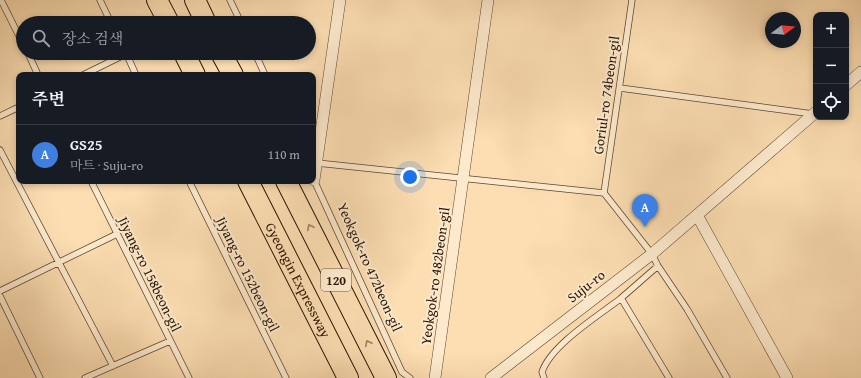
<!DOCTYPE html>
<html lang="ko">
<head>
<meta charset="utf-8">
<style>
	body { margin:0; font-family:"Gentium Book Plus","Noto Serif KR",serif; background:#20242c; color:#f1f3f6 }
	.controls { position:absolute; right:12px; top:12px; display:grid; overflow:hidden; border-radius:8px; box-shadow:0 2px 6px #0003 }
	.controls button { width:36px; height:36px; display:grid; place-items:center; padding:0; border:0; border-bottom:1px solid #363941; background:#171b24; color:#f1f3f6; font:20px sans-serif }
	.compass { position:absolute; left:765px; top:12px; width:36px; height:36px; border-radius:50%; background:#171b24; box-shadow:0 2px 6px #0003; rotate:74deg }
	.you { position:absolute; left:410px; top:177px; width:14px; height:14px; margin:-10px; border:3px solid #fff; border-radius:50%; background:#1a73e8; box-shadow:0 0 0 6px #1a73e833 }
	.badge { display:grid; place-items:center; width:26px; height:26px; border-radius:50%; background:#8c9099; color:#fff; font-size:13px; font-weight:700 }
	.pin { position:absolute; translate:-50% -33px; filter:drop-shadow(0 1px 2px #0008) }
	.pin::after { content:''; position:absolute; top:21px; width:14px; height:12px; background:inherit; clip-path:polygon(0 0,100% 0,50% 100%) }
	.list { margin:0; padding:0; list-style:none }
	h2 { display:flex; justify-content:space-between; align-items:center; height:52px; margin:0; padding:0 16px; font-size:17px }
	h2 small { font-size:13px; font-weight:400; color:#9ea1a6 }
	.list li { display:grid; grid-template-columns:26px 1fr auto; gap:12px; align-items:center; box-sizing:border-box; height:60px; padding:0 16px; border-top:1px solid #363941 }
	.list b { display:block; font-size:15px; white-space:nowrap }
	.list p { margin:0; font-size:13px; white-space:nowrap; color:#9ea1a6 }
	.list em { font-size:13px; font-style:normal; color:#9ea1a6 }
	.icon { flex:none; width:22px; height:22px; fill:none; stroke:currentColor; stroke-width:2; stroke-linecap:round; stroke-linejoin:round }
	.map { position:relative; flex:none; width:861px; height:378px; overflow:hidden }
	.search { position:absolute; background:#171b24; box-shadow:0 2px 6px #0003; left:16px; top:16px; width:300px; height:44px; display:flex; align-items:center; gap:10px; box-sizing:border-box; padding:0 14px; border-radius:22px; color:#9ea1a6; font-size:15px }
	.panel { position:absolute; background:#171b24; box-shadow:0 2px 6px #0003; left:16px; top:72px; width:300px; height:112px; border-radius:8px }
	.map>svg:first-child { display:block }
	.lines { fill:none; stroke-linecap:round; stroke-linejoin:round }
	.service-casing { stroke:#5d4630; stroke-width:7 }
	.minor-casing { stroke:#5d4630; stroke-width:12 }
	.motorway-casing { stroke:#281305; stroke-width:22 }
	.service { stroke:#fdeacd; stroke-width:5.5 }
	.minor { stroke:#fdeacd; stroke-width:11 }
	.motorway { stroke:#fcdeb2; stroke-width:20 }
	.oneway { stroke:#9d8364 }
	.labels { text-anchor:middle; stroke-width:4; stroke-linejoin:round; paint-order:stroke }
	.shield { fill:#fdeacd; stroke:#685441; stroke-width:1 }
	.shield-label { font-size:13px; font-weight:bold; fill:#281305 }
	.street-label { font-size:14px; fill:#281305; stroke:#fdeacd }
</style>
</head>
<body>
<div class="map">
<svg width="861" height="378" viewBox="0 0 861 378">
	<rect width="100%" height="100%" fill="#fcdeb2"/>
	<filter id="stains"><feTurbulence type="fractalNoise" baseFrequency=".005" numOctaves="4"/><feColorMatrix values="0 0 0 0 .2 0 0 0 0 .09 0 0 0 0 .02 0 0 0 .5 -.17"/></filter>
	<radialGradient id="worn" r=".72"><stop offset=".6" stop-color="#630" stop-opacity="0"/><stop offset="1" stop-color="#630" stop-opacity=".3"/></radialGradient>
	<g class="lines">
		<g class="service-casing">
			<path id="service" d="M1,0l22,44
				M100,0l11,23
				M230,0l11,23
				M28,53l10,22
				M126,53l10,22
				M255,53l10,22
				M83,75l43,-21
				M620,88l193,26
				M0,116l19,-9
				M0,150l113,216
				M317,163l287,30
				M313,178l89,194 8,6
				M91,181l98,197
				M189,181l97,197
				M604,193l48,61 6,12 29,43 40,69
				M604,193l28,-193
				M0,291l117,-57
				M0,296l40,82
				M621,298l48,80
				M85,378l85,-37
				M544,378l-2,-6c9,-27 56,-56 78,-73 13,-11 25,-22 38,-33"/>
		</g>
		<g class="minor-casing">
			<path id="minor" d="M846,85l15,-13
				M314,180l26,-180
				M697,215l90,163
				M435,378l53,-378
				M491,378l161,-124 164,-142"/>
		</g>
		<g class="motorway-casing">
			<g id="motorway">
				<path d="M157,0l12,23"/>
				<path d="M195,0l11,23"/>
				<path d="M184,53l11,22"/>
				<path d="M221,53l12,22"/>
				<path id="s1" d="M248,181l100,197"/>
				<path d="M286,181l100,197"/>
			</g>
		</g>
		<use href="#service" class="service"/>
		<use href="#minor" class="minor"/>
		<use href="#motorway" class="motorway"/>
	</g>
	<defs><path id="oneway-chevron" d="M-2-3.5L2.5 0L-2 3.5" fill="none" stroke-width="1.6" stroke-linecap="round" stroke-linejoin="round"/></defs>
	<g class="oneway">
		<use href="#oneway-chevron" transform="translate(310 227) rotate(-117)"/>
		<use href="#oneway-chevron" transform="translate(368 343) rotate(-117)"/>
	</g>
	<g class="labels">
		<rect class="shield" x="321" y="269" width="30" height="22" rx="3"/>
		<g class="shield-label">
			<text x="336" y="285">120</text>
		</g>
		<g class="street-label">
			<text transform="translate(606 95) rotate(-82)" y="5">Goriul-ro 74beon-gil</text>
			<text transform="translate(370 267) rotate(66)" y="5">Yeokgok-ro 472beon-gil</text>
			<text transform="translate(150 274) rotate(64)" y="5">Jiyang-ro 158beon-gil</text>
			<text transform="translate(248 274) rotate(64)" y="5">Jiyang-ro 152beon-gil</text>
			<text transform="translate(435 276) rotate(-82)" y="5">Yeokgok-ro 482beon-gil</text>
			<text dy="5" stroke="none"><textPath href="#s1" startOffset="111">Gyeongin Expressway</textPath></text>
			<text transform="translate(586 286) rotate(-38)" y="5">Suju-ro</text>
		</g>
	</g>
	<rect width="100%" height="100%" filter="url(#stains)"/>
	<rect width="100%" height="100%" fill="url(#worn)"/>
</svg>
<div class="controls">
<button>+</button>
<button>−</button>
<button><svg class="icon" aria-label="locate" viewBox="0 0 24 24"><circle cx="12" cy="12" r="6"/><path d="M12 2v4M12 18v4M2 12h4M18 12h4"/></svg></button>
</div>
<svg class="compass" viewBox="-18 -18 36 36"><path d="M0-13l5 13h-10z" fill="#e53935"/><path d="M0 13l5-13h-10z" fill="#9ea1a6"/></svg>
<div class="you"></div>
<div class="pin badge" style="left:645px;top:227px;background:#3f7fe0">A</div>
<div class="search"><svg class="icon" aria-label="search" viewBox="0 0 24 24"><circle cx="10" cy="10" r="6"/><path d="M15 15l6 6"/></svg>장소 검색</div>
<section class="panel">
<h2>주변<small></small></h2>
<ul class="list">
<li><span class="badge" style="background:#3f7fe0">A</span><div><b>GS25</b><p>마트 · Suju-ro</p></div><em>110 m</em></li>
</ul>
</section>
</div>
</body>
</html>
